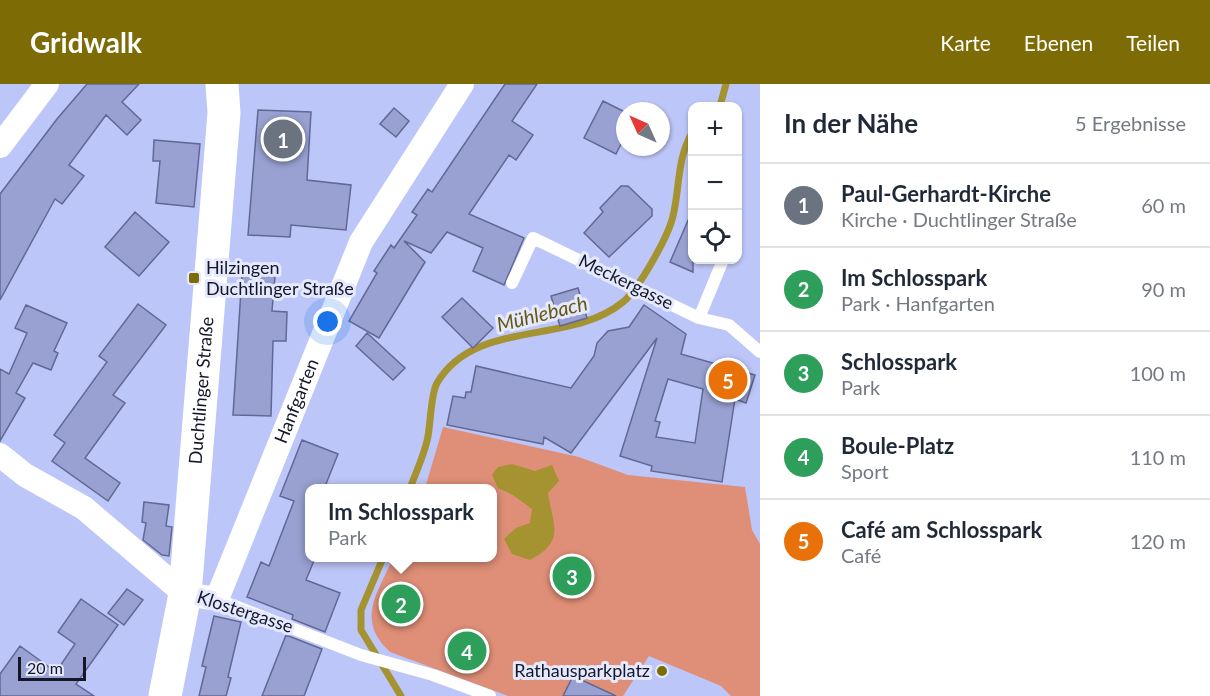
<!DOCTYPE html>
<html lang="de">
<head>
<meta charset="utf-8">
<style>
	body { margin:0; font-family:Lato,sans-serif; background:#f2f2f3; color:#1f2937 }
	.controls { position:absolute; right:18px; top:18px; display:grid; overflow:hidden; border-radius:12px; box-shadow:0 2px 4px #0004 }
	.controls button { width:54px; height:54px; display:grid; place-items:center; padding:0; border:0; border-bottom:2px solid #e0e1e3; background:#fff; color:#1f2937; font:30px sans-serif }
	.compass { position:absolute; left:616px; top:18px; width:54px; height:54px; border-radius:50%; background:#fff; box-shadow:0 2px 4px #0004; rotate:315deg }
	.scale { position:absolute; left:18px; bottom:15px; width:68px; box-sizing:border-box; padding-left:6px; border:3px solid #151729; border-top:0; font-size:16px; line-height:21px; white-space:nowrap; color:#151729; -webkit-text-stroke:4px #e5e9fe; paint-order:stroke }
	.you { position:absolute; left:328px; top:238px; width:21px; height:21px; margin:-15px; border:4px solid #fff; border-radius:50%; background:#1a73e8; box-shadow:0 0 0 9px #1a73e833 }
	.badge { display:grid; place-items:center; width:39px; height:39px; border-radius:50%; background:#7d6b05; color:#fff; font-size:20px; font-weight:700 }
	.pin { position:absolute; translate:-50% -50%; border:3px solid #fff; box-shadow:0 2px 6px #0006 }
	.popup { position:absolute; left:305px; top:400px; width:192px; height:78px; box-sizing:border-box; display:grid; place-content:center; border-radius:12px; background:#fff; filter:drop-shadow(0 2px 4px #0005); font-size:20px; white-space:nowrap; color:#747a83 }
	.popup b { font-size:22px; color:#1f2937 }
	.popup::after { content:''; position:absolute; left:50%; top:100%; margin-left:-12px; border:12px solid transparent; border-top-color:#fff }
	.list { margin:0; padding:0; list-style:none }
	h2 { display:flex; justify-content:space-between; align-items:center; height:78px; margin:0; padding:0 24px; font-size:26px }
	h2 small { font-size:20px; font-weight:400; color:#747a83 }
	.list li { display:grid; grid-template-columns:39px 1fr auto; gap:18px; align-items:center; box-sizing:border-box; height:84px; padding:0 24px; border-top:2px solid #e0e1e3 }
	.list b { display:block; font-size:22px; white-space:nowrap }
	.list p { margin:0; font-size:20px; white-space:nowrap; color:#747a83 }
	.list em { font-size:20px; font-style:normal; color:#747a83 }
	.icon { flex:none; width:33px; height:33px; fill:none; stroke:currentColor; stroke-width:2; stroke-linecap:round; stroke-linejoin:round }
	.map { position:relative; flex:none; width:760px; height:612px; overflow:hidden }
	header { display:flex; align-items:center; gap:36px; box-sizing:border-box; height:84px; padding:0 30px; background:#7d6b05; color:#fff }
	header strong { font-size:28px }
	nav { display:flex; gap:33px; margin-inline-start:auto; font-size:21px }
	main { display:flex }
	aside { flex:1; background:#fff }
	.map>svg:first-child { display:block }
	.green { fill:#df8f77 }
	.water { fill:#a59231 }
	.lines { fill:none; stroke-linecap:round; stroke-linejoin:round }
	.stream { stroke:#a59231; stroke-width:7 }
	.building { fill:#99a1d2; stroke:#626895; stroke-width:1.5; fill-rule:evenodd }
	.service { stroke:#fff; stroke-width:12 }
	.minor { stroke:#fff; stroke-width:24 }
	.secondary { stroke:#fff; stroke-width:33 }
	.poi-dot { fill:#7d6b05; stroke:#e5e9fe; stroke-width:2 }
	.labels { text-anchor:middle; stroke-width:6; stroke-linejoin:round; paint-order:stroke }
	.poi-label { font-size:18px; fill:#151729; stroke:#e5e9fe; text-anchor:start }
	.street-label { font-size:18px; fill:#151729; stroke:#e5e9fe }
	.water-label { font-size:20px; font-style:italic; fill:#655810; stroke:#e5e9fe }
</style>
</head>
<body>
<header>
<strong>Gridwalk</strong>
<nav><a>Karte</a><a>Ebenen</a><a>Teilen</a></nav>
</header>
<main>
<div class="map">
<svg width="760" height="612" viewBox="0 0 760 612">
	<rect width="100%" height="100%" fill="#bdc6f8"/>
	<path class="green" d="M443,343l136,30 49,18 117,12 7,43 8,14v152h-29l-10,-10 -72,-30 -26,40h-7l-43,-20 -10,20h-55l-118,-44c-35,-32 -12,-59 3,-94h99v-70h-67z"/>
	<path class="water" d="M512,380l23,7 17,-6 7,16 -11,12c5,33 18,48 -18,67l-18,-6 -8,-15 12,-11 14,-5 2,-14 -19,-14 -15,-7 -6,-13 6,-8z"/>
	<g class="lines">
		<path class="stream" d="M720,22l6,-22
			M410,404c6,-15 13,-31 17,-47 4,-15 3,-45 10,-58 38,-65 133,-37 186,-81 16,-13 46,-67 50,-86 7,-29 4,-58 19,-83
			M383,474l-22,52v20l40,66"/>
	</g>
	<path class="building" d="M87,0h52l-17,18 19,18 -14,15 -21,-20 -37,50 15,11 -22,28 -7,-5 -55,101v-106l57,-75z
		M505,0h32l-25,37 21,14 -17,25 -7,-5 -40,59 55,24 -20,47 -31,-14 10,-23 -36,-16 -16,21 -27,-12 21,21 -46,76 -30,-17 28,-48 -3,-2 17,-26 3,3 23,-33 -5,-3 16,-23 4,3z
		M603,17l22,11v24l-9,18 -32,-16z
		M394,24l15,13 -13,16 -16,-13z
		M258,26l53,2 -4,68 44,5 -5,45 -55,-5 -1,12 -42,-2z
		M154,56l46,4 -6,63 -38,-4 4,-42h-7z
		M621,102h7l24,23v7l-43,41 -25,-24 19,-21 -3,-4z
		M693,125v63l-23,-10z
		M135,128l34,30 -30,34 -34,-29z
		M242,190l33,2 -3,35 15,1 -1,29h-13l-2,75 -38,-1z
		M578,204l9,30 -27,8 -9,-30z
		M462,214l31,30 -20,20 -31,-31z
		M138,220l28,21 -53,70 12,8 -40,55 35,25 -12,18 -56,-40 13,-18 -11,-8 53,-73 -8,-6z
		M26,221l41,18 -13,28 4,2 -7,17 -18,-7 -17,30 9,5 -25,43v-72l9,5 18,-41 -12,-5z
		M644,221l42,29 -5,20 74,21 -9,28 -11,-4 -13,83 -71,-11 1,-5 -32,-10 37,-118 -86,115 -27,-16 -1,7 -96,-19 6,-29 12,2 1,-6h5l5,-26 95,22 23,-32 3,-13 11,-12 21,-4zM668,295l35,10 -8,54 -39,-6 4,-15 -5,-1z
		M367,249l38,35 -12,12 -37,-34z
		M302,356l36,14 -14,35h-15v69h6l-9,22 34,13 -15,39 -33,-13 1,-4 -46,-18 14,-35 8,4 25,-65 -14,-5z
		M144,418l25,3 -3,21 6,1 -3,29 -7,-1 -19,-15 3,-17 -4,-1z
		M127,505l16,11 -19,25 -16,-12z
		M81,515l37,26 -42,59 18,12h-94v-22l20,-28 36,26 19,-28 -17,-12z
		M214,532l27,6 -13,55 3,1 -5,18h-27l7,-29 -4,-1z
		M286,551l36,14 -18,47h-42z
		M573,592l43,20h-53z"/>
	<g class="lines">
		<path class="service" d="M512,199l21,-45 166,80 30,7 31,27
			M699,234l24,-58
			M217,515l144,56 72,20 57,21"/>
		<g class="minor">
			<path d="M0,62l47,-62"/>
			<path id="s1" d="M0,371l25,20 59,33 101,86 32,5 144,-357 101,-158"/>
		</g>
		<path class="secondary" id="s2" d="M165,612l20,-102 39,-481 -2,-29"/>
	</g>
	<g class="poi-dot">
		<rect x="188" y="188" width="12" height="12" rx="3"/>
		<circle cx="662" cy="587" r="6"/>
	</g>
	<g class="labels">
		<g class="poi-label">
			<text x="206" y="190">Hilzingen<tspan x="206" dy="21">Duchtlinger Straße</tspan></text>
			<text x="650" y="593" text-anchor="end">Rathausparkplatz</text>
		</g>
		<g class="street-label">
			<text transform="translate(626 198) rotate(26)" y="6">Meckergasse</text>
			<text dy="6" stroke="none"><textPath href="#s2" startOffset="308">Duchtlinger Straße</textPath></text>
			<text dy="6" stroke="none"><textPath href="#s1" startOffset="478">Hanfgarten</textPath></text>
			<text transform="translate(245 528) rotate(18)" y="6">Klostergasse</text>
		</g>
		<g class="water-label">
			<text transform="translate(542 230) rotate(-14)" y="7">Mühlebach</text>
		</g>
	</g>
</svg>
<div class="controls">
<button>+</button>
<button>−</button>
<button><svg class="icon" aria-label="locate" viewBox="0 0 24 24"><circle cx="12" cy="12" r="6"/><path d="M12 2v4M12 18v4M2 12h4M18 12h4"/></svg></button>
</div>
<svg class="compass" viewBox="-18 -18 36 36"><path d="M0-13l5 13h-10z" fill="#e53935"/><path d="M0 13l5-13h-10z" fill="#747a83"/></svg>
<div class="scale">20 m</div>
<div class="you"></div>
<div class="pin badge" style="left:283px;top:55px;background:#6b7280">1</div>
<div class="pin badge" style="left:401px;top:520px;background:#2e9e5b">2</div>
<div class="popup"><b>Im Schlosspark</b>Park</div>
<div class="pin badge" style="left:572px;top:492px;background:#2e9e5b">3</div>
<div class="pin badge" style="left:467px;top:567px;background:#2e9e5b">4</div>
<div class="pin badge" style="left:728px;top:296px;background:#e8710a">5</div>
</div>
<aside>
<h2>In der Nähe<small>5 Ergebnisse</small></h2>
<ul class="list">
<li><span class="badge" style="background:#6b7280">1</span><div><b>Paul-Gerhardt-Kirche</b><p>Kirche · Duchtlinger Straße</p></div><em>60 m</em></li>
<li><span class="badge" style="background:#2e9e5b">2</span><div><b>Im Schlosspark</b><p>Park · Hanfgarten</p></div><em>90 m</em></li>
<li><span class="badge" style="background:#2e9e5b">3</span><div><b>Schlosspark</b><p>Park</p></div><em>100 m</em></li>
<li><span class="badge" style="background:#2e9e5b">4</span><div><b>Boule-Platz</b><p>Sport</p></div><em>110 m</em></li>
<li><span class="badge" style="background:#e8710a">5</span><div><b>Café am Schlosspark</b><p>Café</p></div><em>120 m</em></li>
</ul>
</aside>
</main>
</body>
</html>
